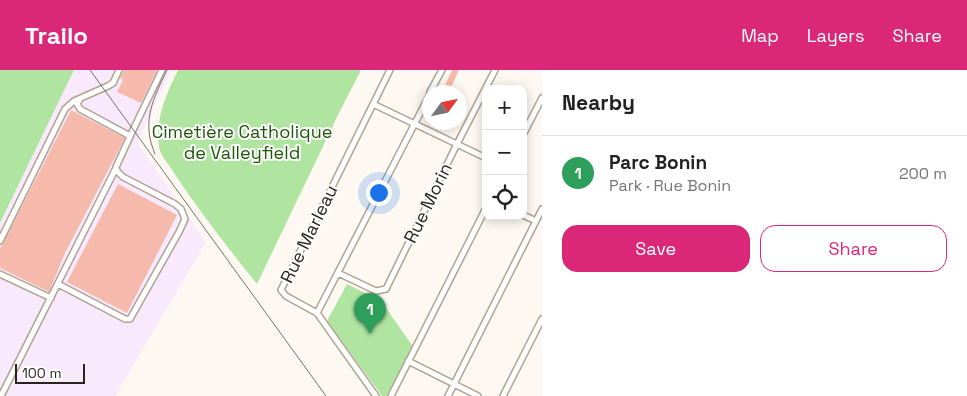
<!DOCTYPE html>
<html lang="en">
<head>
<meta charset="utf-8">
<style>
	body { margin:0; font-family:"Space Grotesk",sans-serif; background:#f6f6f6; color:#222 }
	.controls { position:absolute; right:15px; top:15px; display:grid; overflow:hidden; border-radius:10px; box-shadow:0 2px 12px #0003 }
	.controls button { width:45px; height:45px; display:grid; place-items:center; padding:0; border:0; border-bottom:1px solid #e0e0e0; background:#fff; color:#222; font:25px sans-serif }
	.compass { position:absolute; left:422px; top:15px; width:45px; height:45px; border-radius:50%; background:#fff; box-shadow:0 2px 12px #0003; rotate:57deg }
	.scale { position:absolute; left:15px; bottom:12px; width:70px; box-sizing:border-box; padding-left:5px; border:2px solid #28241d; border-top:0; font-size:14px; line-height:18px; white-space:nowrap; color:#28241d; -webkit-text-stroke:4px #fff; paint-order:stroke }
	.you { position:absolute; left:378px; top:122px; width:18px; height:18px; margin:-12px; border:4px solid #fff; border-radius:50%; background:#1a73e8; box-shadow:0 0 0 8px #1a73e833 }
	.badge { display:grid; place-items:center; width:32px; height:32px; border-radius:50%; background:#db2777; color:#fff; font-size:16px; font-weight:700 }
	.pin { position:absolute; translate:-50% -41px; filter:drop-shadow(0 1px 2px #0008) }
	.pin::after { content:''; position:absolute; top:26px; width:18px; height:15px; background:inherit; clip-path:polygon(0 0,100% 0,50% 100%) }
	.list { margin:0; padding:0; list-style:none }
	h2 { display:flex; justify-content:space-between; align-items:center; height:65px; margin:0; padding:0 20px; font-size:21px }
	h2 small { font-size:16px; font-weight:400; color:#767676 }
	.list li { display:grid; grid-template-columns:32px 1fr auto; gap:15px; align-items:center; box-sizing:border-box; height:75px; padding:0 20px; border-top:1px solid #e0e0e0 }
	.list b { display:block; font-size:19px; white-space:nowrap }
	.list p { margin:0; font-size:16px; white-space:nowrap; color:#767676 }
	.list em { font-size:16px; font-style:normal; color:#767676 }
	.actions { display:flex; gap:10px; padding:15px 20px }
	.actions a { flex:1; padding:11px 0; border:1px solid #db2777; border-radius:15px; text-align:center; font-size:18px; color:#db2777 }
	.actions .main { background:#db2777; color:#fff }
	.icon { flex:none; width:28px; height:28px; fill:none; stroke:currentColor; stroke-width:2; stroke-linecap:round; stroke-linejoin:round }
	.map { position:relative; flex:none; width:542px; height:326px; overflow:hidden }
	header { display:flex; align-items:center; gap:30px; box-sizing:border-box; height:70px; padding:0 25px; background:#db2777; color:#fff }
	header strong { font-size:24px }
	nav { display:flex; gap:28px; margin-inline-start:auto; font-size:18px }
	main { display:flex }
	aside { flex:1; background:#fff }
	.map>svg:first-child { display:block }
	.industrial { fill:#f9e9fc }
	.green { fill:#afe4a1 }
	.building { fill:#f6baac }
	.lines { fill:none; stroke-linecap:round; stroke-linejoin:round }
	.minor-casing { stroke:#afa392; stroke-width:8 }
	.minor { stroke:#fff; stroke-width:5 }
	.rail { stroke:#76716a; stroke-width:1 }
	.labels { text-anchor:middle; stroke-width:4; stroke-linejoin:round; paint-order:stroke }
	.park-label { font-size:18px; fill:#1f570a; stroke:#fff }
	.street-label { font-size:18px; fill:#28241d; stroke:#fff }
</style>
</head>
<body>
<header>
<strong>Trailo</strong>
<nav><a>Map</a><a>Layers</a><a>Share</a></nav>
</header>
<main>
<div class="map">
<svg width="542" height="326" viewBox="0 0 542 326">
	<rect width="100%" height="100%" fill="#fdf8f1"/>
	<path class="industrial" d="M74,0h97l-34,73 69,99 -91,154h-115v-172z"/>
	<path class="green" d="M0,0h74l-74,153z
		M178,0h183l-23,45 -81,169c-29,-36 -57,-72 -83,-111 -4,-7 -14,-18 -15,-26 -4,-29 7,-52 19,-77z
		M347,214l34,17 33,47 -26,48h-6l-55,-75z"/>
	<path class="building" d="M124,0h33l-16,33 -24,-11 6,-12 -3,-2z
		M452,0h7l-10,22h-7z
		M71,40l54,28 -60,115 -16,39 -49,-24v-19z
		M118,114l59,31 -50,98 -60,-31z"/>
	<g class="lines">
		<g class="minor-casing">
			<path id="minor" d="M430,22l12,-22
				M80,29l-3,5 3,5 50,27
				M373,34l113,54
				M523,65l19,-37
				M523,145l13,6
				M0,171l65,-132 9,-8 34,-15 5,-3 6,-13
				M338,203l38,18 10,-2 71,-145 38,-74
				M0,204l51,24
				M58,214l67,35h5l49,-87 6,-13 -4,-10 -6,-5 -52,-27 -6,-6 -1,-4 17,-37 29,-60
				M317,243l113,-219
				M408,291l70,35
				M1,326l115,-228
				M376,326l-59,-83 -31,-17 -5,-6 109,-220
				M391,326l95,-188
				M448,326l94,-187
				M503,326l39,-77"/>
		</g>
		<use href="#minor" class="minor"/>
		<path class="rail" d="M90,0l236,326
			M155,84c-14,-32 -2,-55 12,-84"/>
	</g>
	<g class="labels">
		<g class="park-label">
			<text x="242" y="68">Cimetière Catholique<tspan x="242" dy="21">de Valleyfield</tspan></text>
		</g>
		<g class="street-label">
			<text transform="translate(428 133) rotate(-64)" y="6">Rue Morin</text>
			<text transform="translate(309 164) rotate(-64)" y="6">Rue Marleau</text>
		</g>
	</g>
</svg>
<div class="controls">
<button>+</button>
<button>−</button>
<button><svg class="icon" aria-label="locate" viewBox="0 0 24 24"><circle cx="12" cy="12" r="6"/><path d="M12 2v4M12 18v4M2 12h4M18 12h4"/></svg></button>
</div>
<svg class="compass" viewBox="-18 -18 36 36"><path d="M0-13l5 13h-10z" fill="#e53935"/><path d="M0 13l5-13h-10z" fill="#767676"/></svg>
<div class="scale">100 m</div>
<div class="you"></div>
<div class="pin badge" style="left:370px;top:264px;background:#2e9e5b">1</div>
</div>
<aside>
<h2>Nearby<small></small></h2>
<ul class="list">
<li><span class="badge" style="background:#2e9e5b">1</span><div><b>Parc Bonin</b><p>Park · Rue Bonin</p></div><em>200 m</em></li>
</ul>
<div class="actions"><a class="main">Save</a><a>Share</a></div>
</aside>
</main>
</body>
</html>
